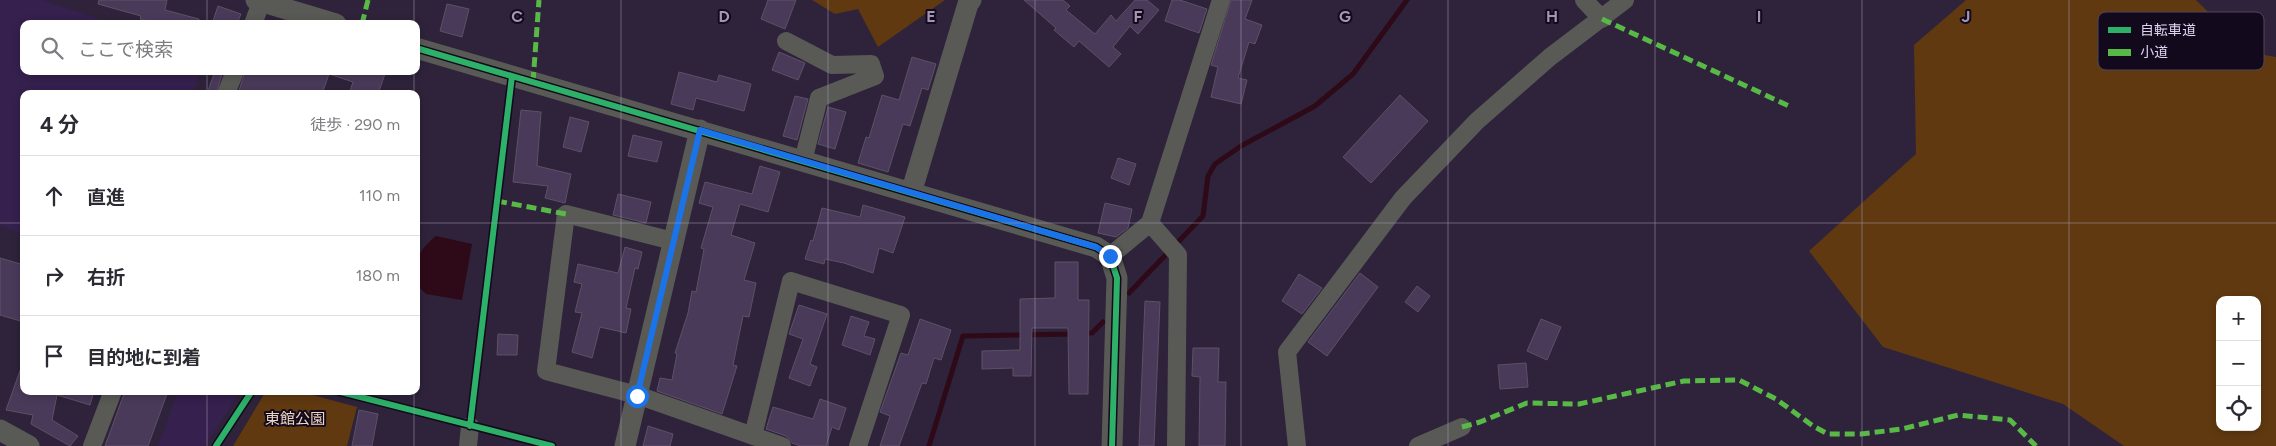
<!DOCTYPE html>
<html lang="ja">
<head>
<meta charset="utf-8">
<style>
	body { margin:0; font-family:Figtree,"Noto Sans JP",sans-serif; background:#f7f7f7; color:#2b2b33 }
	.controls { position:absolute; right:15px; bottom:15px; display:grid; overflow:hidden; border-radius:10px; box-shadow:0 2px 8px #0003 }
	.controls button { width:45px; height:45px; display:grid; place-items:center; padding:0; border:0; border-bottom:1px solid #e1e1e2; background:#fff; color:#2b2b33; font:25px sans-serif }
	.stop { position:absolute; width:15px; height:15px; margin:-11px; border:4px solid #1a73e8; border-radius:50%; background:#fff }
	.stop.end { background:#1a73e8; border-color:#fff; box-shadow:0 1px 5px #0008 }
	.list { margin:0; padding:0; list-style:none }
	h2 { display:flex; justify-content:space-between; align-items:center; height:65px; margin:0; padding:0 20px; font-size:21px }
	h2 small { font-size:16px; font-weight:400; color:#7c7c81 }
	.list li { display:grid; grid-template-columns:32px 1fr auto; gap:15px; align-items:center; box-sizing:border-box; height:80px; padding:0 20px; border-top:1px solid #e1e1e2 }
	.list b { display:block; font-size:19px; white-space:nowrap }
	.list em { font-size:16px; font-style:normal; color:#7c7c81 }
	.icon { flex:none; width:28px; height:28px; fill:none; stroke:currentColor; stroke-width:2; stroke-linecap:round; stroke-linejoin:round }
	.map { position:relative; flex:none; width:2276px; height:446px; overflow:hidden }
	.search { position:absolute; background:#fff; box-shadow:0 2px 8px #0003; left:20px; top:20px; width:400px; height:55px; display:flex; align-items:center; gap:12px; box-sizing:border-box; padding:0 18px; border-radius:10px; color:#7c7c81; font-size:19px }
	.panel { position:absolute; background:#fff; box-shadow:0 2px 8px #0003; left:20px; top:90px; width:400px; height:305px; border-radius:10px }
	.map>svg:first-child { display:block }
	.built { fill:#35204e }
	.green { fill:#603910; fill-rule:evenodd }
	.water { fill:#2e0917 }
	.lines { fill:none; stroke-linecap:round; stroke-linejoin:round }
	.stream { stroke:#2e0917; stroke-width:5 }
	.building { fill:#4a3a5a; stroke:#5b5266 }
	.minor { stroke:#595a56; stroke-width:18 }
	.tertiary { stroke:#595a56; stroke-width:21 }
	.quiet { stroke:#58b947; stroke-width:5; stroke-dasharray:10 5; stroke-linecap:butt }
	.cycleway-casing { stroke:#12091c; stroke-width:9 }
	.cycleway { stroke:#2db169; stroke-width:6 }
	.route { stroke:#1a73e8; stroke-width:6 }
	.grid { fill:none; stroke:#a197b1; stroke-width:1; stroke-opacity:0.55 }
	.labels { text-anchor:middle; stroke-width:4; stroke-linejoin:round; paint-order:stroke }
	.park-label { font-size:15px; fill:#eed5c0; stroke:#12091c }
	.key { fill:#12091c; stroke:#50465c; stroke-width:1 }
	.key-label { font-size:14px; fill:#dfd5f1 }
	.grid-label { font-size:16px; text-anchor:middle; font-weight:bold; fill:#a197b1; stroke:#12091c; stroke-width:4; stroke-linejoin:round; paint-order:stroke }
</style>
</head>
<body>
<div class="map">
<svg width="2276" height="446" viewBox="0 0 2276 446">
	<rect width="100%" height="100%" fill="#2e233a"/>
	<path class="built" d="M0,0h43l70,24h-89v47h176l-7,23h-169v140l-24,-8z
		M178,391h62l-35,55h-47z"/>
	<path class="green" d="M812,0h133l-67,47 -20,-38 -23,5z
		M1966,0h230l53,52 27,5v389h-152l-61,-42 -180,-57 -74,-96 107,-97 -2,-109zM2220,300h37v127h-37z
		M266,391h32l59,16 -10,39h-114z"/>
	<path class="water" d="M436,236l36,8 -10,56 -36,-6 -10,-10c0,-24 0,-32 20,-48z"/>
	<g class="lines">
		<path class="stream" d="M1129,293l74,-77 5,-40 7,-12 26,-18 74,-40 38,-32 54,-74
			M1083,333h9l11,-11
			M929,446l34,-110 112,-2"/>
	</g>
	<path class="building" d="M99,0h68l-2,10 34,9v5h-39l-20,-5 1,-3 -43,-12z
		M768,0h28l-11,29 -24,-10z
		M1024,0h39l7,6 -4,4 29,24 16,-19 5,6 19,-21h12l12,10 -21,24 -8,-8 -17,21 8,7 -12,13 -30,-26 -5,6 -20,-17 2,-2z
		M1172,0h8l27,9 -8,24 -34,-12z
		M1231,0h21l-7,19 17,6 -7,19 -6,-2 -11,36 9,2 -6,24 -30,-7 7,-30 -7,-2z
		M447,4l22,5 -7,28 -22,-6z
		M218,6l23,8 -4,10h-25z
		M779,52l26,11 -7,17 -26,-10z
		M912,57l24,7 -8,26 -6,-2 -12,38 -7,-2 -15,48 -30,-9 8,-26 3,1 13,-43 17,5z
		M215,71h8l-7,23h-9z
		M245,71h141l-8,23h-29l4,-12 -24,-8 -7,20h-84z
		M679,72l38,10 2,-7 32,9 -7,27 -48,-13 -3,12 -22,-6z
		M1400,95l28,26 -57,62 -28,-26z
		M795,96l13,3 -11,41 -14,-4z
		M828,107l18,5 -11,37 -17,-5z
		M521,110l20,2 -4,54 34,8 -6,29 -20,-5 3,-12 -35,-4z
		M570,117l19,5 -8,30 -18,-5z
		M633,135l29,7 -5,20 -29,-6z
		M1118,158l18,6 -7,21 -18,-7z
		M760,166l20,6 -12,40 -28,-8 -9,31 24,8 -11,37 12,3 -7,34 -6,-1 -10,49 4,1 -15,48 -65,-23 3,-13 12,2 5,-26 -2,-1 13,-40 4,-22 4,1 8,-43 -3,-1 12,-41 -14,-4 6,-21 47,12z
		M618,194l33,8 -5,21 -33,-8z
		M1105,203l27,6 -4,19 -12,9 -18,-4z
		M863,205l42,12 -12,36 -14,-5 -6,25 -29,-10 -19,-4 -1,5 -19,-5 6,-19 2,1 9,-33 38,9z
		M625,247l17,5 -4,17 -3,-1 -9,40 5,1 -5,24 -26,-6 -8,31 -20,-6 10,-39 -7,-1 7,-28 -8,-2 4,-18 40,9z
		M0,258l24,7v57l-24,-7z
		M1055,262h23v38h11l-1,94h-19l-1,-66h-36l-1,48h-18v-8l-31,1v-18l38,-1v-51l35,-1z
		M1360,273l18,14 -51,69 -19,-14z
		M1299,274l23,14 -20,26 -20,-13z
		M1417,286l13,10 -12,16 -13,-10z
		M1145,301l15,1 -6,144h-15z
		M799,305l28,9 -17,50 7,3 -7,19 -21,-8 14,-39 -14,-5z
		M851,316l18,6 -5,14 11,3 -5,16 -28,-10z
		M920,319l31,11 -10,30 -7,-2 -8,26 -4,-1 -23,63h-19l10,-30 -10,-4 21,-59 7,2z
		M1541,319l20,8 -14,33 -20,-9z
		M498,334l20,1 -1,20h-20z
		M1193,348h26l-1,34h8l-1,64h-26l1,-69 -8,-1z
		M1526,363l2,24 -28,2 -2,-24z
		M22,365l2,26h70l-4,14 -33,-10 -5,25 26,16 -8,10 -39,-22 2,-9 -27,-5z
		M125,391h43l-20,55h-43z
		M820,399l26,9 -7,22 -7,-3 -6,19h-25l-9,-3 -6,-7 -20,-7 7,-22 40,12z
		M359,410l19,4 -6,32h-20z
		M648,426l25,8 -3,12h-27z"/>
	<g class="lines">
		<path class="minor" d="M1584,0l18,19
			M253,24l9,-24
			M786,41l46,24 39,-1 4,12 -56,22 -16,63
			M226,94l9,-23
			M673,241l-107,-27 -20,157 91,24 145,51
			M1110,256l40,-33
			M753,436l38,-155 110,34 -43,131
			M92,446l21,-55
			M468,446l2,-20
			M1176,446l2,-191 -28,-32 71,-223
			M1297,446l-10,-94 116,-154 74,-77 73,-64 75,-57
			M1418,446l44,-19"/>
		<path class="tertiary" d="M256,0l80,24
			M416,48l680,199 14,9 7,22 -5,168
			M911,193l57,-189 3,-4
			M0,430l29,16
			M625,446l75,-316"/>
		<path class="quiet" d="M1602,19l187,87
			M362,24l6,-24
			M533,82l6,-82
			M497,201l69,13
			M1462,427l18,-5 47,-19 52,1 105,-23 55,-1 37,19 37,27 15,8h33l41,-5 56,-14 52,5 26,26"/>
		<g class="cycleway-casing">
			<path id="cycleway" d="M416,48l680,199 14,9 7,22 -5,168
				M337,391l215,55
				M470,426l42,-350
				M216,446l36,-55"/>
		</g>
		<use href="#cycleway" class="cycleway"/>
	</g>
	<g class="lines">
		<path class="route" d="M637,396l63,-266 396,117 14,9"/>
	</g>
	<path class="grid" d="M207,0v24M414,0v24M621,0v446M828,0v446M1035,0v446M1241,0v446M1448,0v446M1655,0v446M1862,0v446M2069,0v446M207,71v23M414,71v23M0,223h24M416,223h1860M207,391v55M414,391v55"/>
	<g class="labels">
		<g class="park-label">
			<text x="295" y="424">東館公園</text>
		</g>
	</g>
	<rect x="2098" y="12" width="166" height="58" rx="8" class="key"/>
	<rect x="2108" y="27" width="23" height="6" fill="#2db169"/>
	<rect x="2108" y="49" width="23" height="7" fill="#58b947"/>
	<g class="key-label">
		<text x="2140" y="35">自転車道</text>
		<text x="2140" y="57">小道</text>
	</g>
	<g class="grid-label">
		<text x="517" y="22">C</text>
		<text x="724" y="22">D</text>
		<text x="931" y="22">E</text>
		<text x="1138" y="22">F</text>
		<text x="1345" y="22">G</text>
		<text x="1552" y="22">H</text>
		<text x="1759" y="22">I</text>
		<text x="1966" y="22">J</text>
	</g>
</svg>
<div class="controls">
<button>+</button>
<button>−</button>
<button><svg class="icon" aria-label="locate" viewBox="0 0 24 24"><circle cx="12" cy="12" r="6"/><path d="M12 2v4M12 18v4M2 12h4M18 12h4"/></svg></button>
</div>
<div class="stop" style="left:637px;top:396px"></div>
<div class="stop end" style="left:1110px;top:256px"></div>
<div class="search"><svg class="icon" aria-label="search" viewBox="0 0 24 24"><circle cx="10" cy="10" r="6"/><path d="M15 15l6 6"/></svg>ここで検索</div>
<section class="panel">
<h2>4 分<small>徒歩 · 290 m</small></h2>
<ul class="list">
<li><svg class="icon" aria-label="ahead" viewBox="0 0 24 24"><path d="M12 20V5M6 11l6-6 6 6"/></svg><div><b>直進</b></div><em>110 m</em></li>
<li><svg class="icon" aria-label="right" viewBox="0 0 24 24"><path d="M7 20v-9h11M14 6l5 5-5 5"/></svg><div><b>右折</b></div><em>180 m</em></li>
<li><svg class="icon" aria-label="arrive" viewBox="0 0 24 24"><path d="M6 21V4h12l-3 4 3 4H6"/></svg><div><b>目的地に到着</b></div></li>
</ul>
</section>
</div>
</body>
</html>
